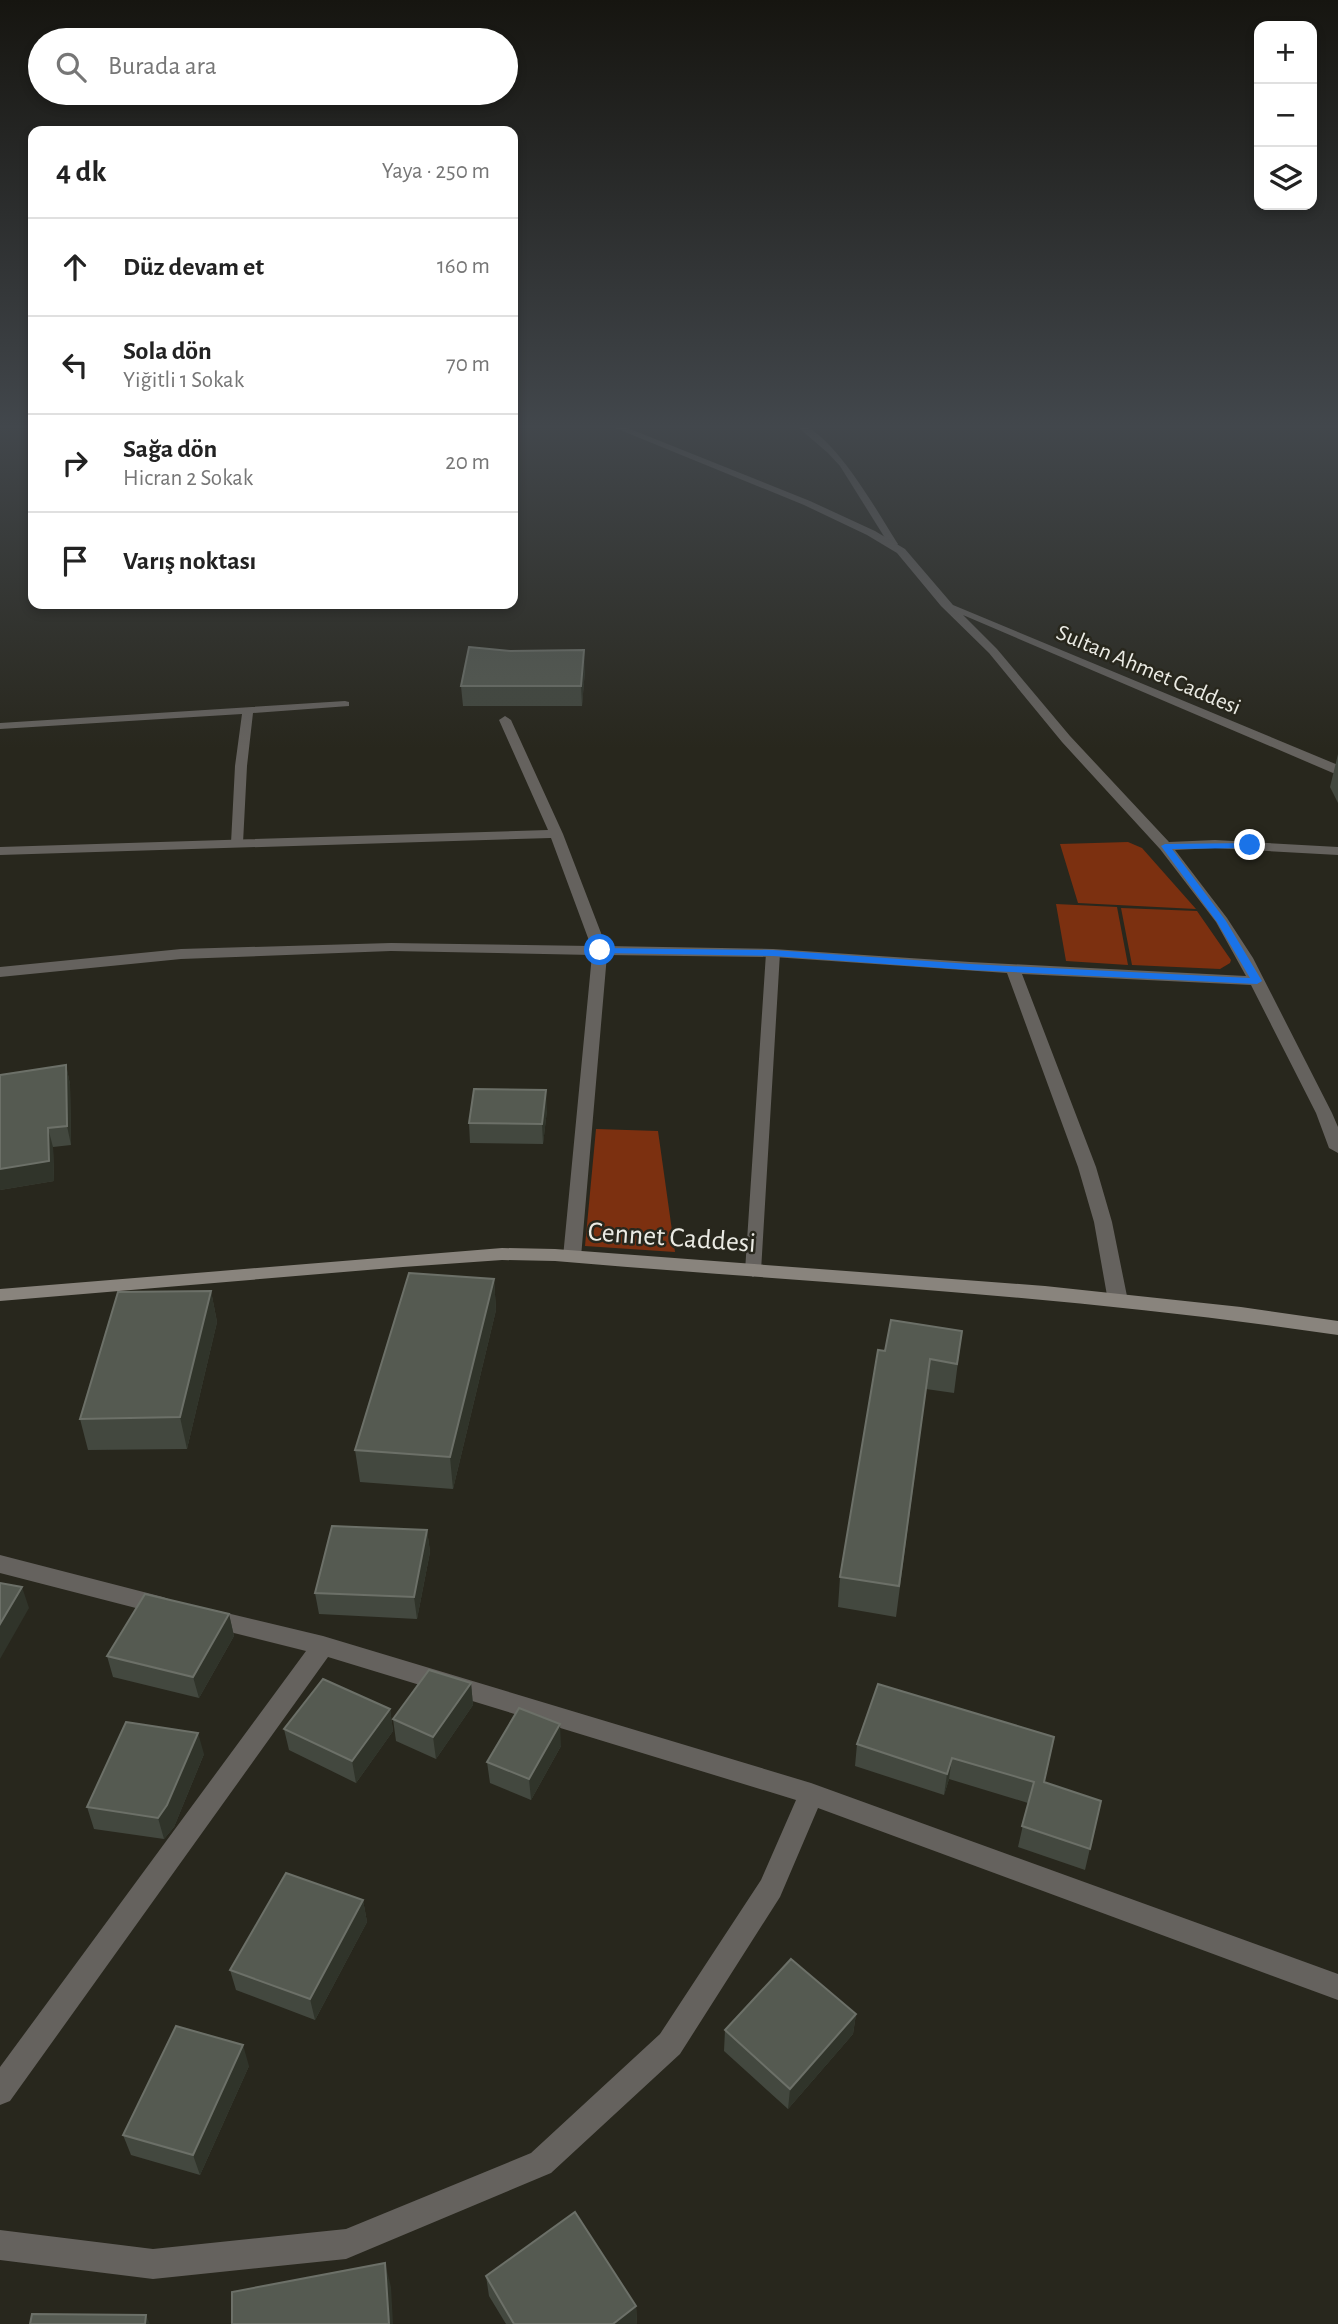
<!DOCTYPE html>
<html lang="tr">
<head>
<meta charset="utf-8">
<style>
	body { margin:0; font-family:"Alegreya Sans",sans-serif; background:#f6f6f6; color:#222 }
	.controls { position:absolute; right:21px; top:21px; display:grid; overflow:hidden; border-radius:14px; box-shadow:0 4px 10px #0003 }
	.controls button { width:63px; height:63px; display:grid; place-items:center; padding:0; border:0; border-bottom:2px solid #e0e0e0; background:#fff; color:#222; font:35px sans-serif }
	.stop { position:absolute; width:21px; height:21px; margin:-16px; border:5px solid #1a73e8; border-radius:50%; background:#fff }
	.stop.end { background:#1a73e8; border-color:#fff; box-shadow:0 2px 7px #0008 }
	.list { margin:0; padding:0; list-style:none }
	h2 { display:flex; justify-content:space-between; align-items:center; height:91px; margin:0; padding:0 28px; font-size:30px }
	h2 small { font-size:23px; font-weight:400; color:#767676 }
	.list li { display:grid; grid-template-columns:46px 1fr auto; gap:21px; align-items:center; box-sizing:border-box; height:98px; padding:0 28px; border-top:2px solid #e0e0e0 }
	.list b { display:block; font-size:26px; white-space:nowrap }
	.list p { margin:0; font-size:23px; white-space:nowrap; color:#767676 }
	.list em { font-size:23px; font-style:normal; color:#767676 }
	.icon { flex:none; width:38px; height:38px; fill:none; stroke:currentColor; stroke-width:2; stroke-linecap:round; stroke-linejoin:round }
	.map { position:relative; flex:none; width:1338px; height:2324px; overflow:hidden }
	.search { position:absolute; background:#fff; box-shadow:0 4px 10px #0003; left:28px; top:28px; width:490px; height:77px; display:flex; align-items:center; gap:18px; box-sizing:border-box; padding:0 24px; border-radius:38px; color:#767676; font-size:26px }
	.panel { position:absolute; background:#fff; box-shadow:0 4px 10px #0003; left:28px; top:126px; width:490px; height:483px; border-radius:14px }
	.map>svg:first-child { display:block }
	.green { fill:#7c3010 }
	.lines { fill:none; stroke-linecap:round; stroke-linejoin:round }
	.lane { fill:#65625e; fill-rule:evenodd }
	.street { fill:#65625e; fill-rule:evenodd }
	.secondary { fill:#89847d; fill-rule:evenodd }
	.wall { fill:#43483f }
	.shaded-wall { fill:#30342a }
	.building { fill:#555a51; stroke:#6c7068; stroke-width:2 }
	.route { fill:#1a73e8 }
	.labels { text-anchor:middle; stroke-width:5; stroke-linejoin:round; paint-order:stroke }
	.far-street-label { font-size:23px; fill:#ebebe4; stroke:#28271d }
	.street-label { font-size:28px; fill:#ebebe4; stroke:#28271d }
</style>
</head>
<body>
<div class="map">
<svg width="1338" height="2324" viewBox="0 0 1338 2324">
	<rect width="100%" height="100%" fill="#28271d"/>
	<path class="green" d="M1128,842l14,6 54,61 -118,-6 -18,-59z
		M1056,904l61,3 11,58 -62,-4z
		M1121,908l76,3 34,49 -1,3 -10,6 -88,-4z
		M596,1129l62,2 17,121 -90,-6z"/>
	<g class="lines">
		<path class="lane" d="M793,423c36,0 86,92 105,121l-2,2h-6l-50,-80 -12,-13z
			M345,701l4,1v4l-96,7 -6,53 -4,77 -6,4 -6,-4 4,-77 7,-52 -242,15v-6z
			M773,949l7,4 -19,318 -8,6 -8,-6 21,-318z"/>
		<path class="street" d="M603,423h12l195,78 65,30 30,18 48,56 385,160v9l-5,-1 -370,-158 34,34 73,87 99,106 46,-2 123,7v8l-123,-7 -40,2 52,68 26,40 79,155 6,14v26l-9,-5 -13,-35 -65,-128 -229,-11 74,193 16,55 16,79 -3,5h-14l-3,-5 -14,-79 -16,-55 -71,-194 -234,-16 -166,-2 -26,302 -2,4h-14l-2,-4 29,-302 -201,-4 -210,8 -181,18v-10l181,-18 210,-6 200,3 -40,-108 -551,17v-8l548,-17 -49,-110 6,-4 6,4 52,114 43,112 167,3 197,13 276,14 -30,-54 -56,-73 -98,-107 -73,-89 -48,-47 -44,-53 -30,-18 -63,-30z
			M0,1555l163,42 8,3 3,6 -3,6 -8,3 -163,-42z
			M210,1609l113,27 488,147 527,191v26l-520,-192 -38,89 -100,157 -129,119 -205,86 -193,20 -153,-19v-30l153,19 193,-20 185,-76 129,-119 101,-154 35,-80 -468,-143 -318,444 -10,4v-38l306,-416 -104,-26 -3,-7 3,-7z"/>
		<path class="secondary" d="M502,1248l53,1 490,37 196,21 97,14v14c-260,-39 -522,-52 -783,-74l-53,-1 -99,7 -403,34v-12z"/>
	</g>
	<path class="wall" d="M585,670l-3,36h-119l-2,-20z
		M1338,754v49l-8,-16z
		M66,1065l4,19 1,61 -18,2 1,34 -54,9z
		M547,1110l-4,34 -73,-1 -1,-20z
		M494,1279l2,31 -43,179 -93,-7 -5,-32z
		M211,1291l6,31 -30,127 -99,1 -8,-31z
		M962,1331l-8,62 -28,-4 -30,228 -58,-10 2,-30 45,-226z
		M427,1530l3,22 -13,67 -98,-5 -4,-21z
		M229,1614l5,22 -35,62 -86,-21 -6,-21z
		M471,1683l2,22 -37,54 -40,-18 -3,-22z
		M878,1684l166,98 57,19 -16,69 -67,-23 10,-44 -79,-24 -5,16 -89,-29 2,-22z
		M390,1709l3,22 -37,52 -67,-33 -5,-21z
		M561,1746l-30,54 -41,-17 -3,-21z
		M204,1754l-30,73 -10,12 -70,-10 -7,-22z
		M363,1900l4,22 -52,98 -79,-30 -6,-20z
		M856,2014l-3,20 -65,75 -64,-58 1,-21z
		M249,2066l-49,109 -69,-20 -8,-20z
		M486,2276l150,30 1,18h-131l-17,-28z"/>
	<path class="shaded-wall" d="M584,650l1,20 -3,36 -1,-20z
		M66,1065l4,19 1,61 -4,-19z
		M546,1090l1,20 -4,34 -1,-20z
		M48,1128l5,19 1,34 -54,9v-21z
		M494,1279l2,31 -43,179 -3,-32z
		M211,1291l6,31 -30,127 -7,-32z
		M427,1530l3,22 -13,67 -3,-22z
		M22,1587l7,21 -29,51v-35z
		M229,1614l5,22 -35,62 -6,-21z
		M471,1683l2,22 -37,54 -3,-22z
		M390,1709l3,22 -37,52 -4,-22z
		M560,1724l1,22 -30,54 -2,-21z
		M198,1733l6,21 -30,73 -10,12 -6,-21z
		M952,1758l-3,21 -5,16 3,-21z
		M363,1900l4,22 -52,98 -5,-21z
		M856,2014l-3,20 -65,75 2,-20z
		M243,2045l6,21 -49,109 -7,-20z
		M385,2263l6,24 2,37h-4z
		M636,2306l1,18h-24z
		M146,2315l4,9h-5z"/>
	<path class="building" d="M469,647l41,4 74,-1 -3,36h-120z
		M66,1065l1,61 -19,2 1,33 -49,8v-94z
		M474,1089l72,1 -4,34 -73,-1z
		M409,1273l85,6 -44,178 -95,-7z
		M211,1291l-31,126 -100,2 38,-127z
		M891,1320l71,11 -5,33 -27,-5 -31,227 -59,-9 38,-227 7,1z
		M332,1526l95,4 -13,67 -99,-4z
		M0,1583l22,4 -22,37z
		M145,1594l84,20 -36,63 -86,-21z
		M429,1670l42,13 -38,54 -40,-18z
		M323,1679l67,30 -38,52 -68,-32z
		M878,1684l176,53 -10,45 57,19 -11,48 -68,-23 12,-44 -82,-24 -5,16 -90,-30z
		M519,1708l41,16 -31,55 -42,-17z
		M126,1722l72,11 -31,72 -9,13 -71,-11z
		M286,1873l77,27 -53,99 -80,-29z
		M791,1959l65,55 -66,75 -65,-59z
		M176,2026l67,19 -50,110 -70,-20z
		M575,2212l61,94 -23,18h-99l-28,-48z
		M385,2263l4,61h-157v-32z
		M32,2314l114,1 -1,9h-115z"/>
	<linearGradient id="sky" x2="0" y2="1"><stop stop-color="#161510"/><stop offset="0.57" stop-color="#42474c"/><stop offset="1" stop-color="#42474c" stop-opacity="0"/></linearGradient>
	<rect width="1338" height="748" fill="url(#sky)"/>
	<path class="route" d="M1253,843v4l-3,1 -78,1 54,72 36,60 -5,3 -287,-14 -197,-14 -173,-3 -4,-3 4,-2 173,2 197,14 280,14 -33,-56 -56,-76 4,-2z"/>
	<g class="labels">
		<g class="far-street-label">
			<text transform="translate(1149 669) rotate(23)" y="8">Sultan Ahmet Caddesi</text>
		</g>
		<g class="street-label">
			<text transform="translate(672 1236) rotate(4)" y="10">Cennet Caddesi</text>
		</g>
	</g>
</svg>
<div class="controls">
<button>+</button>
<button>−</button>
<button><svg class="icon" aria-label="layers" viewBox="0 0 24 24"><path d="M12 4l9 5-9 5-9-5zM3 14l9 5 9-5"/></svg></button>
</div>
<div class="stop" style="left:600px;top:950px"></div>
<div class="stop end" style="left:1250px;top:845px"></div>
<div class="search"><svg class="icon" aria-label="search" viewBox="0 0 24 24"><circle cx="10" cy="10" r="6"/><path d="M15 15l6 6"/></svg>Burada ara</div>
<section class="panel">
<h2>4 dk<small>Yaya · 250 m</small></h2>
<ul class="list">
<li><svg class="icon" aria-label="ahead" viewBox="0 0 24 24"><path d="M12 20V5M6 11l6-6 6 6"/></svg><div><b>Düz devam et</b></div><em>160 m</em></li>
<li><svg class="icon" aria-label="left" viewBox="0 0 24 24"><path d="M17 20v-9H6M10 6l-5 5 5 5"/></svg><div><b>Sola dön</b><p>Yiğitli 1 Sokak</p></div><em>70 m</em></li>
<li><svg class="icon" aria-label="right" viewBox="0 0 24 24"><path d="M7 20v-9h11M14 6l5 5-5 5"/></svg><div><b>Sağa dön</b><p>Hicran 2 Sokak</p></div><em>20 m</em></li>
<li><svg class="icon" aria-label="arrive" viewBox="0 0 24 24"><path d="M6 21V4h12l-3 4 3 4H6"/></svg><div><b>Varış noktası</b></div></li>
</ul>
</section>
</div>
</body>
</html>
